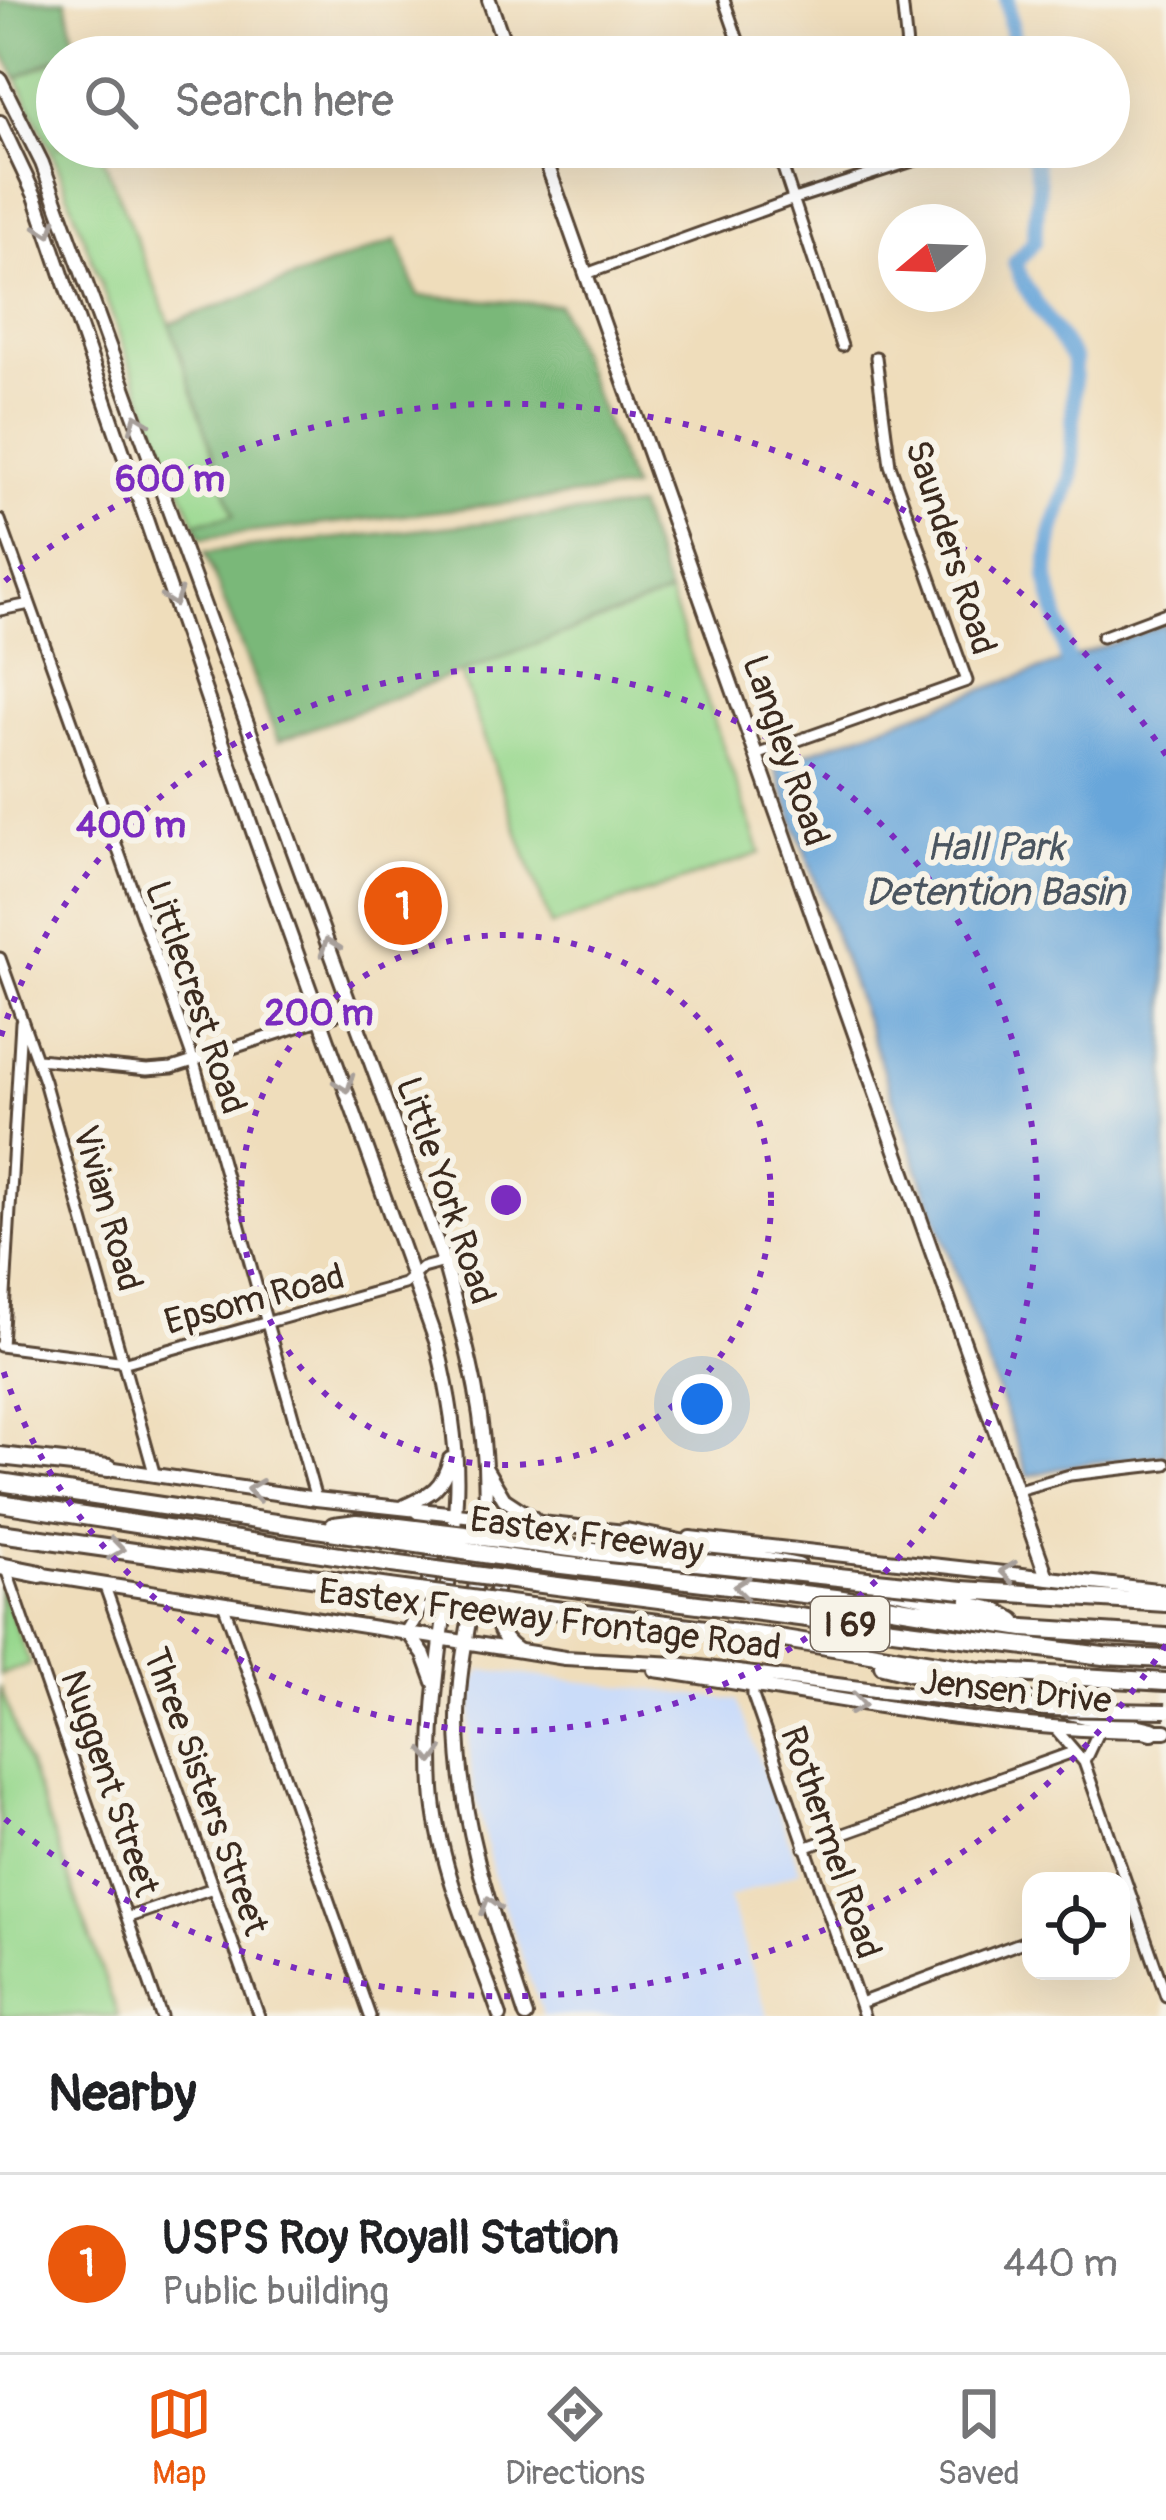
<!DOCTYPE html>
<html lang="en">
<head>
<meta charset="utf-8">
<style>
	body { margin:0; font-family:Pangolin,sans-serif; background:#f6f6f6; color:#202124 }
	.controls { position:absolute; right:36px; bottom:36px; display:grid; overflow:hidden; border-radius:24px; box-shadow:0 12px 48px #0002 }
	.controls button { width:108px; height:108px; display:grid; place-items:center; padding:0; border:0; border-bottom:3px solid #e0e0e0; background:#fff; color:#202124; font:60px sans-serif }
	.compass { position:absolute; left:878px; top:204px; width:108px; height:108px; border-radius:50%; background:#fff; box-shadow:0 12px 48px #0002; rotate:251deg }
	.you { position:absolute; left:702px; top:1404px; width:42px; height:42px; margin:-30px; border:9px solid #fff; border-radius:50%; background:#1a73e8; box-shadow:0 0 0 18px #1a73e833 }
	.badge { display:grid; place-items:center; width:78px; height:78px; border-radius:50%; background:#ea580c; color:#fff; font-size:39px; font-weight:700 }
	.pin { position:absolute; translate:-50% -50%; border:6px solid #fff; box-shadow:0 3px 12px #0006 }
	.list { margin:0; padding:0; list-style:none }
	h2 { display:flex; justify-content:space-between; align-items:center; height:156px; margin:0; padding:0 48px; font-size:51px }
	h2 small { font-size:39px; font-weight:400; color:#757577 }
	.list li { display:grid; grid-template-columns:78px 1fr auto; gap:36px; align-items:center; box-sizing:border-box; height:180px; padding:0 48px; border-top:3px solid #e0e0e0 }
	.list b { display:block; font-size:45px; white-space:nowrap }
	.list p { margin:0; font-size:39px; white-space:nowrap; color:#757577 }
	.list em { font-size:39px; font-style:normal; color:#757577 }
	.icon { flex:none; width:66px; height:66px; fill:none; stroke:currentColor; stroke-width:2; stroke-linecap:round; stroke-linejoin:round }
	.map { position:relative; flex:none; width:1166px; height:2016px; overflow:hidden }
	.search { position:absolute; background:#fff; box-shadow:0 12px 48px #0002; left:36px; right:36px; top:36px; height:132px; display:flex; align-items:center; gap:30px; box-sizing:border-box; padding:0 42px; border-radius:66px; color:#757577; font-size:45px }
	.sheet { height:336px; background:#fff }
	nav { display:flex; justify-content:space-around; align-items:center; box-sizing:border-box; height:168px; border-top:3px solid #e0e0e0; background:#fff; font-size:33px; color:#757577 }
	nav a { display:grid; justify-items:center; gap:6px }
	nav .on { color:#ea580c }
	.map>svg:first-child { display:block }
	.built { fill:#cadcf9 }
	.green { fill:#98d88e; stroke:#6a8156; stroke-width:3 }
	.forest { fill:#7ab879; stroke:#5a714c; stroke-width:3 }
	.water { fill:#67a6da; stroke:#51687c; stroke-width:3 }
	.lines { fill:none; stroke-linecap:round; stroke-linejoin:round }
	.river { stroke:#67a6da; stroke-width:16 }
	.street-casing { stroke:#564536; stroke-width:15 }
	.secondary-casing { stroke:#564536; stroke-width:18 }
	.highway-casing { stroke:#564536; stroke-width:22 }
	.street { stroke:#fff; stroke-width:9 }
	.secondary { stroke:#fff; stroke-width:12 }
	.highway { stroke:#fff; stroke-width:16 }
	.secondary-bridge-casing { stroke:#564536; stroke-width:18; stroke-linecap:butt }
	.highway-bridge-casing { stroke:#564536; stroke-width:22; stroke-linecap:butt }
	.secondary-bridge { stroke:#fff; stroke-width:12 }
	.highway-bridge { stroke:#fff; stroke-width:16 }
	.oneway { stroke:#a79f9a }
	.ring { fill:none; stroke:#7b2cbf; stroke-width:6; stroke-dasharray:6 12 }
	.labels { text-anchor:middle; stroke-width:12; stroke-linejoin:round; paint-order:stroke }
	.shield { fill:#f7f3e8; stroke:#73665b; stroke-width:3 }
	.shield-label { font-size:33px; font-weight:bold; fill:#3b2a1e }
	.street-label { font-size:36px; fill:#3b2a1e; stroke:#f7f3e8 }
	.water-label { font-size:39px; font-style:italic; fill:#4a5560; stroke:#f7f3e8 }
	.centre { fill:#7b2cbf; stroke:#f7f3e8; stroke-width:6 }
	.ring-label { font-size:36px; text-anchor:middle; font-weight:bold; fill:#7b2cbf; stroke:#f7f3e8; stroke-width:12; stroke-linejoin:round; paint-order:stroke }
</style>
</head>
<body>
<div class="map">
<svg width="1166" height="2016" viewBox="0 0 1166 2016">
	<rect width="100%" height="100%" fill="#f7f3e8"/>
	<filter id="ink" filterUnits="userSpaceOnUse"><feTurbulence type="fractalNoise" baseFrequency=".00833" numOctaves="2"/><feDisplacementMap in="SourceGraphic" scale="24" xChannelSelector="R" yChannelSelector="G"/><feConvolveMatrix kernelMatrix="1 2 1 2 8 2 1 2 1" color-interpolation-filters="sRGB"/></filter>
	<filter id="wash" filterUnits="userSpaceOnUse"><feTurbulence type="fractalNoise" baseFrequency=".004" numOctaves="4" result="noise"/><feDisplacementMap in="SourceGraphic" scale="48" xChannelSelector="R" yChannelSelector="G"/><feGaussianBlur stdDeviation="2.7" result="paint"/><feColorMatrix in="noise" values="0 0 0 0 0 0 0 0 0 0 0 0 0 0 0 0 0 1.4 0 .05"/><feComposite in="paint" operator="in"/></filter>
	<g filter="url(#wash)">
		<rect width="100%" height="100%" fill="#efddbb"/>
		<path class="built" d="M482,1670l255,30 63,171 -72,27 40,118h-225l-49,-138 -22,-98 -3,-38 6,-61z"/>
		<path class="green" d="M57,60v87h42l71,177 64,192 -39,7 -66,-161 -71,-196 -41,-88z
			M669,594l92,259 -210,73 -90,-253z
			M0,1586l30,78 -30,11z
			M0,1686l118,330h-118z"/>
		<path class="forest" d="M0,0h66l12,57h-21l-40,21 -17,-31z
			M397,240l21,56 141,9 73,184 -430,49 -7,-15 39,-8 -64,-191z
			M637,507l32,87 -391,147 -73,-189z"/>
		<path class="water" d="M1166,624v831l-87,9 -51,12 -254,-711z"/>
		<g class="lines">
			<path class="river" d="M1007,0l9,57
				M1032,147l7,37 -5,58 -19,21 9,22 50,75 -2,116 -20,56 -5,45 25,100"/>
		</g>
	</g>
	<g filter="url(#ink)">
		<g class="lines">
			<g class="street-casing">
				<path id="street" d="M724,0l20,57
					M902,0l6,57
					M776,147l66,199
					M586,274l208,-75 162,-52
					M0,520l194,542 122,437
					M0,610l30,-6
					M1102,637l64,-24
					M756,755l211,-74 -77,-216 -14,-108
					M0,958l44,123 111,395
					M38,1059l109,11 25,-2 181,-59
					M0,1346l126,16 278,-78 18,-16 22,-6
					M2,1346l19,-324
					M1018,1490l52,-15 96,-11
					M6,1569l155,447
					M104,1584l155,432
					M224,1606l146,410
					M753,1685v11l111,320
					M1054,1727l30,35 82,234
					M1084,1762l14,-30
					M804,1848l269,-96
					M129,1917l84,-29
					M860,2003l171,-64"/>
			</g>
			<g class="secondary-casing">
				<path id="secondary" d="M489,0l20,57
					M0,79l42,84 402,1099c23,83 46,164 41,252 -4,69 -28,139 -27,209 1,102 36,197 68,293
					M0,122l35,74 221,644 181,504c12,49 22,103 19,154 -4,97 -29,192 -23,291 5,77 42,155 67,227
					M541,147l506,1430
					M101,1467l215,32 318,34
					M486,1469l18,30 29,19
					M405,1506c26,-12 38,-18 45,-47
					M690,1538l476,53
					M37,1574l528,84 112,6 198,26
					M405,1634c21,-29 46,-98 9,-125
					M410,1635l14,20 10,27
					M516,1649c-36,-23 -17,-81 -5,-113l27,-14
					M655,1670c169,25 339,63 511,61"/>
			</g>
			<g class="highway-casing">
				<path id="highway" d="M0,1456l109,12
					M0,1482l397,59
					M0,1503l392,61
					M334,1526l23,-3 42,4
					M626,1532l172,35
					M0,1533l389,55
					M539,1544l70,9
					M537,1562l299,36 188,30 142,9
					M0,1566l40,8
					M534,1583l569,73 63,3
					M888,1588l107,23 18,10
					M963,1590l203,13
					M531,1607l247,31 202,33 186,11
					M883,1665l161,40
					M1069,1711l83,20"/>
			</g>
			<use href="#street" class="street"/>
			<use href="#secondary" class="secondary"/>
			<use href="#highway" class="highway"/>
			<g class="secondary-bridge-casing">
				<path id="secondary-bridge" d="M875,1690l171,19 120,2"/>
			</g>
			<g class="highway-bridge-casing">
				<path id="highway-bridge" d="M399,1527l140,17
					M397,1541l140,21
					M609,1553l354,37
					M392,1564l142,19
					M389,1588l142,19"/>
			</g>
			<use href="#secondary-bridge" class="secondary-bridge"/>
			<use href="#highway-bridge" class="highway-bridge"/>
		</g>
		<defs><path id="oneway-chevron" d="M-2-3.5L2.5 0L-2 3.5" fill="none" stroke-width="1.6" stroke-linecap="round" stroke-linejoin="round" transform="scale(3)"/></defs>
		<g class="oneway">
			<use href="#oneway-chevron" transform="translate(47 229) rotate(71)"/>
			<use href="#oneway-chevron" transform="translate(138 422) rotate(-111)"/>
			<use href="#oneway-chevron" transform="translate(173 598) rotate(71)"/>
			<use href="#oneway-chevron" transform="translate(329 946) rotate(-110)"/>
			<use href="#oneway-chevron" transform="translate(345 1084) rotate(70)"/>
			<use href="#oneway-chevron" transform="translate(255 1490) rotate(-172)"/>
			<use href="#oneway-chevron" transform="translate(116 1549) rotate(8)"/>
			<use href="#oneway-chevron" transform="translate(1008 1572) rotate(-173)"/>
			<use href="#oneway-chevron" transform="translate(742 1587) rotate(-173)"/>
			<use href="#oneway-chevron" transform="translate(858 1704) rotate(8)"/>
			<use href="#oneway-chevron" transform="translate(432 1755) rotate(88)"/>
			<use href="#oneway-chevron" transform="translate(490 1905) rotate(-107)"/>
		</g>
	</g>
	<g class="ring">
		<circle cx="506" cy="1200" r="265"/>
		<path d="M1 1036A531 531 0 1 1 1 1364"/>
		<path d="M1166 1645A796 796 0 0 1 5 1819M5 581A796 796 0 0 1 1166 755"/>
	</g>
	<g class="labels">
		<rect class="shield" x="811" y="1597" width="78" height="54" rx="9"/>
		<g class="shield-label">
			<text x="850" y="1636">I 69</text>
		</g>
		<g class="street-label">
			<text transform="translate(952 547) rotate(72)" y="13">Saunders Road</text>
			<text transform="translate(787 750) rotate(71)" y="13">Langley Road</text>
			<text transform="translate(197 997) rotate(71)" y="13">Littlecrest Road</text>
			<text transform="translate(447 1190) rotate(71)" y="13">Little York Road</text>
			<text transform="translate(109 1208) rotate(74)" y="13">Vivian Road</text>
			<text transform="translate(254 1298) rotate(-15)" y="13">Epsom Road</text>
			<text transform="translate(587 1534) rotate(8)" y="13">Eastex Freeway</text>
			<text transform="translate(550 1618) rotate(7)" y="13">Eastex Freeway Frontage Road</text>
			<text transform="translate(1016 1690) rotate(6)" y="13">Jensen Drive</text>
			<text transform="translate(111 1783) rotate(71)" y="13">Nuggent Street</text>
			<text transform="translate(207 1791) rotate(70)" y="13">Three Sisters Street</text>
			<text transform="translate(832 1842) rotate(71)" y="13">Rothermel Road</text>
		</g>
		<g class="water-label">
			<text x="995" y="860">Hall Park<tspan x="995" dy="45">Detention Basin</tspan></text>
		</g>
	</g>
	<circle cx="506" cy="1200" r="18" class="centre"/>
	<g class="ring-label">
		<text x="170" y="491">600 m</text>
		<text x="131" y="837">400 m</text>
		<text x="319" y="1025">200 m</text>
	</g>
</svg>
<div class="controls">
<button><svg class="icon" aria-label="locate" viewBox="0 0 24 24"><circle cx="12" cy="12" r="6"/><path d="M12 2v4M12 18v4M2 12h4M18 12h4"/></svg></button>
</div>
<svg class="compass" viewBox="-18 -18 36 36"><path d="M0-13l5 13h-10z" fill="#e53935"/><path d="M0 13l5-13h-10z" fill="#757577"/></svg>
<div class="you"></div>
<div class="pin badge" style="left:403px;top:906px">1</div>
<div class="search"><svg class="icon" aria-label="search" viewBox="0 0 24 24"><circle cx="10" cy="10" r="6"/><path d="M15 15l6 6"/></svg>Search here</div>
</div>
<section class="sheet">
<h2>Nearby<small></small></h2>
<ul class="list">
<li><span class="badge">1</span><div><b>USPS Roy Royall Station</b><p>Public building</p></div><em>440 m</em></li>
</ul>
</section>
<nav>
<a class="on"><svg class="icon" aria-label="map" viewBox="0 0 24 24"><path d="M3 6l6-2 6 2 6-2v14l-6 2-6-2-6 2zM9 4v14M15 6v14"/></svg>Map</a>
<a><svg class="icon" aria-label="directions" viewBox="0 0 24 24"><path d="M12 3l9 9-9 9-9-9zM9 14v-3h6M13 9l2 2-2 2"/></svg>Directions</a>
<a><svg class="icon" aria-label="saved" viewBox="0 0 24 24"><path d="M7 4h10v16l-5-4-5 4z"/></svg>Saved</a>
</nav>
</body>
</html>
